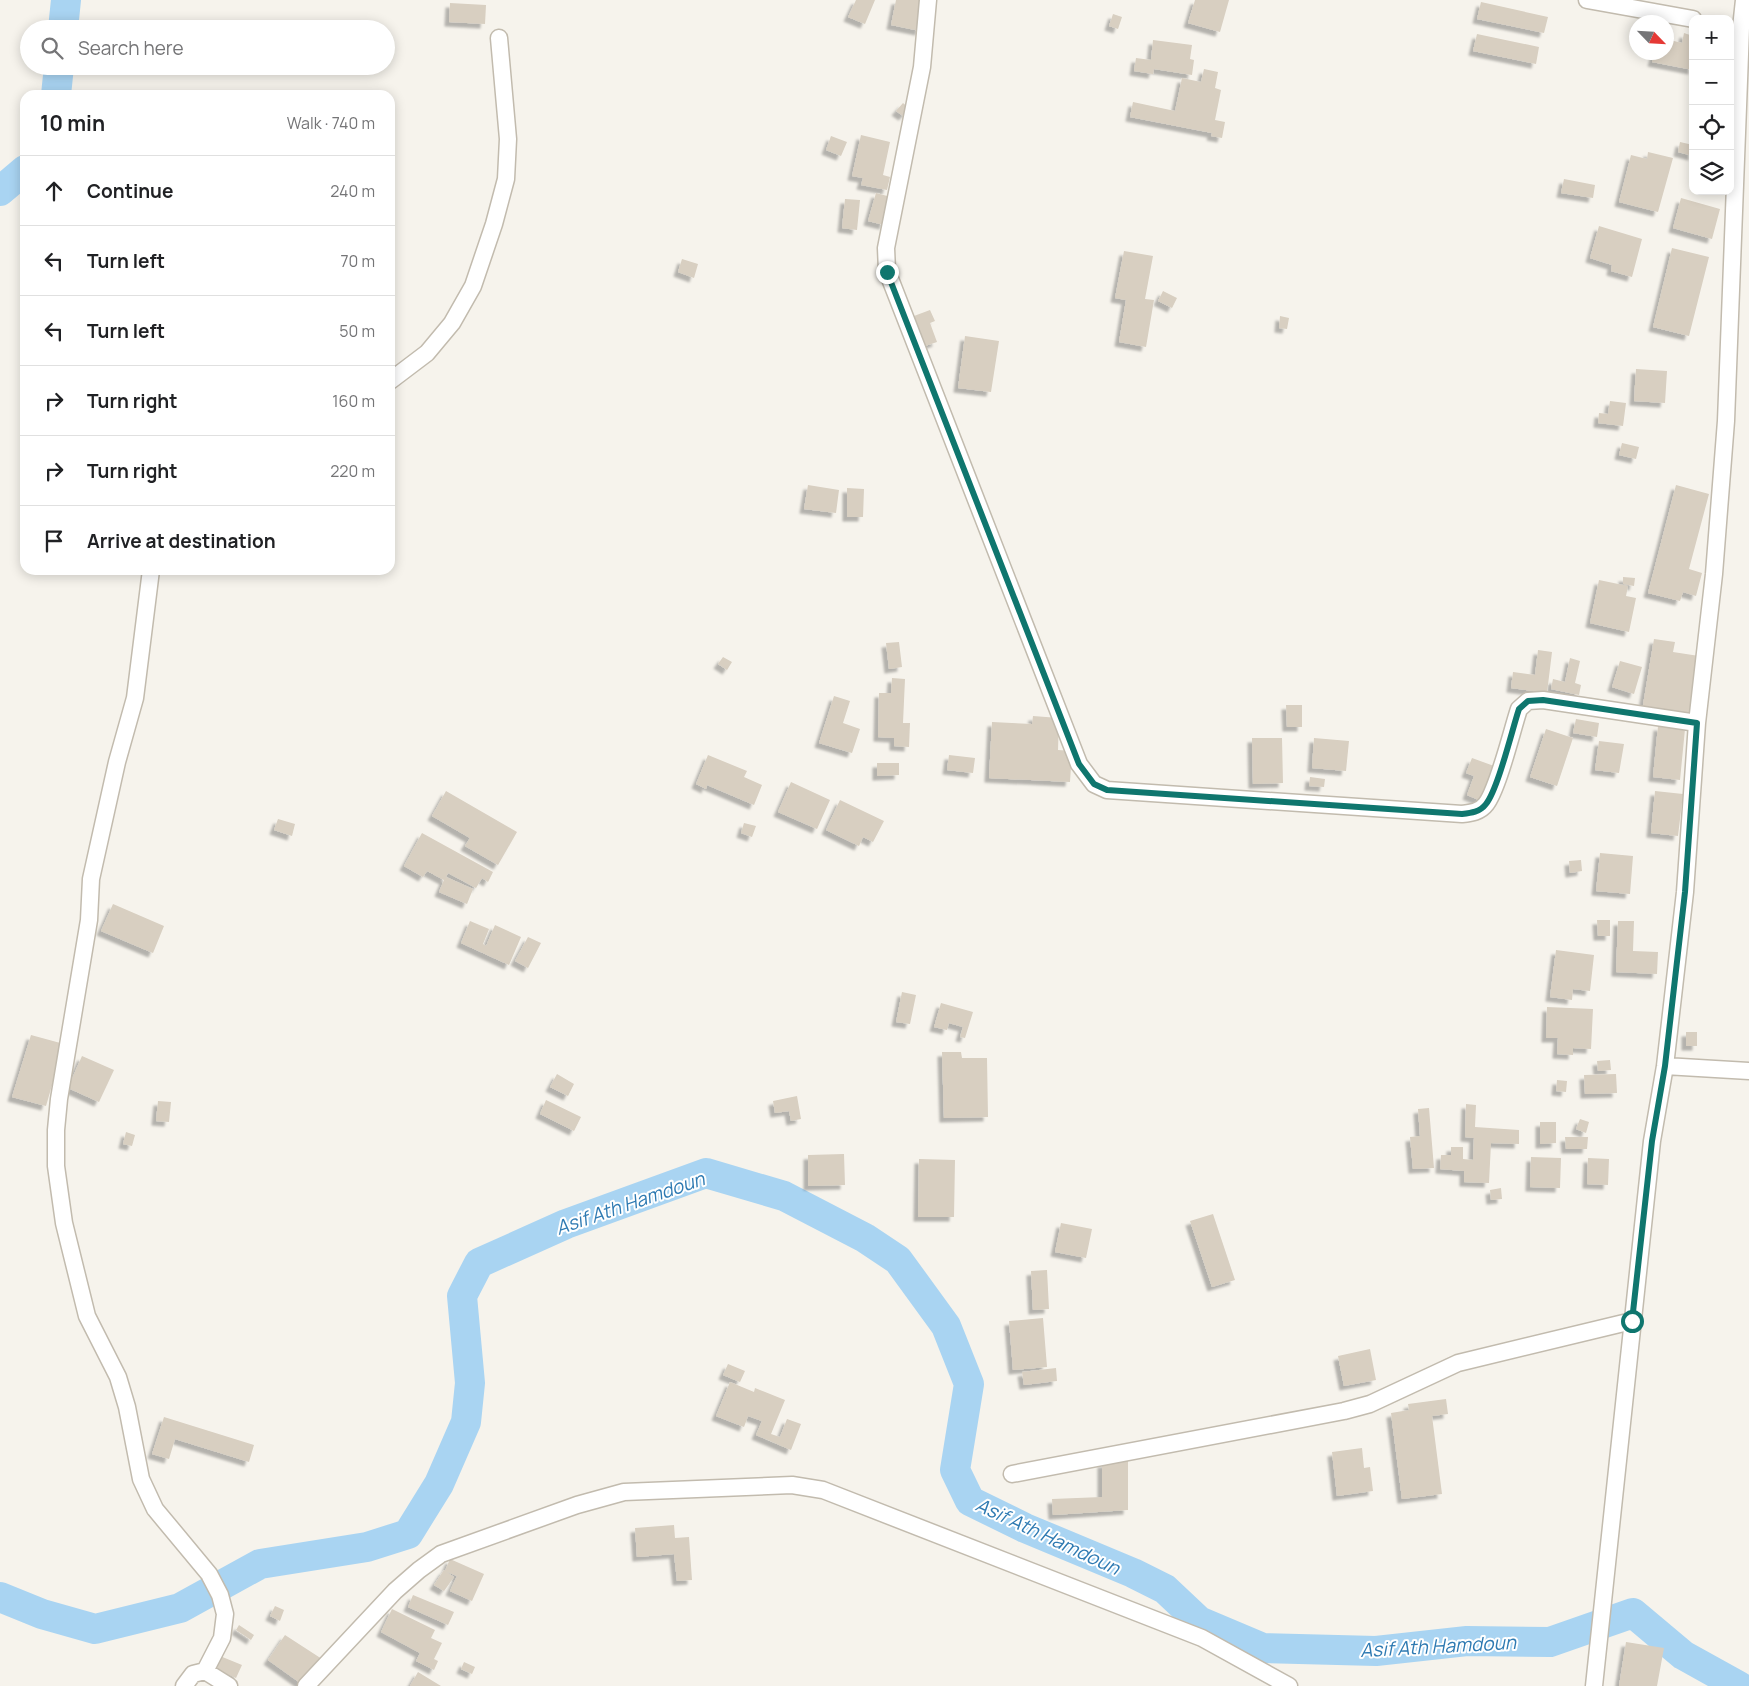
<!DOCTYPE html>
<html lang="en">
<head>
<meta charset="utf-8">
<style>
	body { margin:0; font-family:Manrope,sans-serif; background:#f6f6f6; color:#202124 }
	.controls { position:absolute; right:15px; top:15px; display:grid; overflow:hidden; border-radius:10px; box-shadow:0 2px 12px #0003 }
	.controls button { width:45px; height:45px; display:grid; place-items:center; padding:0; border:0; border-bottom:1px solid #e0e0e0; background:#fff; color:#202124; font:25px sans-serif }
	.compass { position:absolute; left:1629px; top:15px; width:45px; height:45px; border-radius:50%; background:#fff; box-shadow:0 2px 12px #0003; rotate:115deg }
	.stop { position:absolute; width:15px; height:15px; margin:-11px; border:4px solid #0f766e; border-radius:50%; background:#fff }
	.stop.end { background:#0f766e; border-color:#fff; box-shadow:0 1px 5px #0008 }
	.list { margin:0; padding:0; list-style:none }
	h2 { display:flex; justify-content:space-between; align-items:center; height:65px; margin:0; padding:0 20px; font-size:21px }
	h2 small { font-size:16px; font-weight:400; color:#757577 }
	.list li { display:grid; grid-template-columns:32px 1fr auto; gap:15px; align-items:center; box-sizing:border-box; height:70px; padding:0 20px; border-top:1px solid #e0e0e0 }
	.list b { display:block; font-size:19px; white-space:nowrap }
	.list em { font-size:16px; font-style:normal; color:#757577 }
	.icon { flex:none; width:28px; height:28px; fill:none; stroke:currentColor; stroke-width:2; stroke-linecap:round; stroke-linejoin:round }
	.map { position:relative; flex:none; width:1749px; height:1686px; overflow:hidden }
	.search { position:absolute; background:#fff; box-shadow:0 2px 12px #0003; left:20px; top:20px; width:375px; height:55px; display:flex; align-items:center; gap:12px; box-sizing:border-box; padding:0 18px; border-radius:28px; color:#757577; font-size:19px }
	.panel { position:absolute; background:#fff; box-shadow:0 2px 12px #0003; left:20px; top:90px; width:375px; height:485px; border-radius:15px }
	.map>svg:first-child { display:block }
	.lines { fill:none; stroke-linecap:round; stroke-linejoin:round }
	.river { stroke:#a9d4f2; stroke-width:30 }
	.building { fill:#d8cfc1; filter:url(#shadow) }
	.minor-casing { stroke:#c2bbae; stroke-width:19 }
	.minor { stroke:#fff; stroke-width:16 }
	.route { stroke:#0f766e; stroke-width:6 }
	.labels { text-anchor:middle; stroke-width:4; stroke-linejoin:round; paint-order:stroke }
	.water-label { font-size:19px; font-style:italic; fill:#2e7ab2; stroke:#fff }
</style>
</head>
<body>
<div class="map">
<svg width="1749" height="1686" viewBox="0 0 1749 1686">
	<defs>
		<filter id="shadow"><feDropShadow dx="-4.5" dy="4.5" stdDeviation="1" flood-color="#0004"/></filter>
	</defs>
	<rect width="100%" height="100%" fill="#f6f3ec"/>
	<g class="lines">
		<path class="river" d="M63,29l3,-29
			M56,95l3,-29
			M0,191l25,-21
			M0,1597l42,17 53,15 85,-21 80,-44 107,-17 41,-13 31,-50 27,-62 4,-39 -8,-87 17,-33 87,-39 140,-51 78,23 81,42 33,22 48,66 23,58 -14,86 15,31 55,27 108,45 32,16 34,32 64,27 113,3 91,-10 83,1 83,-29 50,42 56,31"/>
	</g>
	<path class="building" d="M856,0h19l-10,24 -17,-7z
		M896,0h30l-6,31 -29,-6z
		M1195,0h34l-9,32 -32,-9z
		M1481,2l67,15 -4,16 -67,-14z
		M450,3l36,2 -1,19 -36,-2z
		M1113,14l9,3 -4,12 -9,-3z
		M1684,33l9,3v34l-41,-8 3,-10h11v-13l16,4z
		M1477,34l62,13 -3,17 -63,-13z
		M1153,40l39,5 -2,14 4,1 -2,15 -38,-6 -1,5 -19,-3 2,-13 15,2z
		M1204,69l14,3 -3,16 6,2 -6,30 10,2 -3,16 -11,-2 1,-3 -82,-16 3,-15 42,9 7,-33 19,4z
		M903,103l7,6 -7,7 -7,-5z
		M861,135l29,7 -7,33 7,2 -3,13 -26,-5 2,-7 -11,-2z
		M831,136l16,6 -6,14 -15,-6z
		M1680,142l13,3v11l-15,-4z
		M1648,152l25,6 -15,54 -39,-10 12,-47 16,4z
		M1564,179l31,6 -2,13 -32,-5z
		M876,193l15,4 -7,28 -16,-4z
		M1681,198l39,11 -8,30 -39,-11z
		M845,199l15,1 -3,30 -15,-2z
		M1599,226l43,13 -10,38 -21,-6 1,-6 -22,-7z
		M1672,248l37,9 -20,79 -36,-9z
		M1124,251l29,5 -8,43 9,1 -8,47 -27,-5 7,-42 -11,-2z
		M682,259l16,5 -4,14 -16,-6z
		M1163,291l14,7 -5,10 -14,-7z
		M930,310l5,11 -5,2 7,19 -12,4 -11,-30z
		M1280,316l9,2 -2,11 -8,-1z
		M965,336l34,5 -8,51 -33,-4z
		M1636,369l31,2 -2,32 -31,-2z
		M1610,401l16,2 -3,23 -25,-3 1,-10 9,1z
		M1622,443l17,4 -3,12 -17,-4z
		M808,485l31,5 -3,23 -32,-4z
		M1676,485l33,9 -20,75 13,4 -6,23 -13,-4 -3,9 -32,-8z
		M847,488l17,1 -1,28h-16z
		M1623,577l12,1 -1,8 -11,-2z
		M1599,580l29,6 -2,10 10,2 -7,34 -39,-9z
		M1654,639l21,3 -2,10 26,4 -10,63 -47,-8z
		M899,642l3,25 -13,2 -3,-26z
		M1538,650l14,2 -5,41 -36,-5 2,-16 22,3z
		M723,657l9,5 -5,8 -9,-6z
		M1570,658l10,3 -5,22 6,2 -2,10 -28,-6 2,-10 12,3z
		M1620,661l22,6 -8,27 -22,-7z
		M892,678l13,1 -2,44h7l-1,24 -15,-1v-8l-16,-1 1,-44h12z
		M834,696l16,5 -7,22 17,6 -8,24 -33,-10z
		M1286,705h16v22h-15z
		M1033,716l26,2 -1,32 14,1 -2,31 -81,-4 3,-56 40,2z
		M1576,719l23,4 -2,14 -24,-4z
		M1658,726l27,3 -5,51 -27,-3z
		M1546,729l27,9 -16,48 -27,-9z
		M1252,738h30l1,45 -30,1z
		M1314,738l35,3 -3,30 -34,-3z
		M1599,741l25,3 -5,29 -24,-3z
		M708,755l39,16 -3,6 18,8 -8,20 -47,-20 -1,4 -10,-5z
		M949,755l26,3 -2,15 -26,-3z
		M1472,758l22,8 -13,35 -14,-6 7,-19 -8,-3z
		M877,763h22v12l-22,1z
		M1310,777l15,2 -1,8 -15,-1z
		M791,782l39,18 -13,29 -39,-17z
		M446,791l71,41 -19,33 -33,-19 5,-8 -38,-22z
		M1655,791l28,3 -5,42 -27,-3z
		M840,800l44,21 -11,21 -10,-5 -4,9 -33,-16z
		M278,819l17,5 -3,12 -18,-6z
		M744,823l12,3 -4,11 -11,-4z
		M422,833l71,39 -5,10 -6,-4 -6,10 -28,-15 -2,4 27,12 -6,15 -28,-12 5,-12 -17,-9 -4,6 -19,-11z
		M1600,853l33,3 -3,38 -34,-3z
		M1581,860l1,11 -12,2 -1,-12z
		M113,904l51,22 -11,27 -52,-22z
		M1597,920h13v16h-12z
		M470,921l19,8 -6,15 3,2 9,-21 26,12 -12,28 -48,-22z
		M1618,921h16l-1,30 25,1 -1,22 -41,-2z
		M528,937l13,6 -13,25 -13,-7z
		M1556,950l38,5 -4,36 -17,-2 -1,11 -22,-3z
		M902,992l14,3 -6,29 -14,-2z
		M941,1003l32,9 -8,26 -5,-1 3,-10 -14,-4 -2,7 -13,-3z
		M1547,1007l46,2 -2,40 -18,-1v7l-16,-1 1,-16h-12z
		M1686,1032h11v14h-11z
		M31,1035l33,9 -18,62 -34,-9z
		M942,1052h19l1,6h25l1,59 -44,1z
		M82,1056l32,14 -15,32 -31,-14z
		M1610,1060l1,10 -13,1 -1,-10z
		M557,1074l17,10 -6,12 -18,-9z
		M1616,1074l1,19 -32,1 -1,-19z
		M1557,1080l10,1 -1,11 -10,-1z
		M797,1096l4,23 -10,2 -2,-10 -14,2 -2,-12z
		M546,1100l35,17 -7,14 -34,-17z
		M158,1101l13,1 -2,20 -13,-1z
		M1466,1104l10,1 -1,22 44,3v14l-28,-1 -2,40 -25,-1v-11l-24,-2 1,-14h10v-8h12v12l10,1 1,-22 -9,-1z
		M1429,1108l5,60 -21,1 -3,-32 10,-1 -2,-27z
		M1580,1119l9,3 -3,11 -10,-4z
		M1540,1122h16v21l-16,1z
		M126,1132l9,3 -3,11 -9,-2z
		M1565,1137h23l-1,12h-21z
		M844,1154l1,31 -37,1v-31z
		M1531,1157l30,1 -1,30 -30,-1z
		M1588,1158l21,1 -1,26 -21,-1z
		M919,1159l36,1 -1,57h-36z
		M1501,1188l1,11 -11,1 -1,-10z
		M1213,1214l22,66 -23,7 -22,-66z
		M1061,1223l31,6 -6,29 -31,-6z
		M1047,1270l2,39 -16,1 -2,-39z
		M1043,1318l4,49 -34,3 -4,-49z
		M1370,1349l6,31 -32,6 -6,-30z
		M728,1364l17,7 -5,11 -17,-7z
		M1056,1368l1,13 -33,4 -2,-13z
		M730,1382l24,10 1,-4 30,12 -14,34 9,3 7,-18 14,5 -10,26 -35,-15 6,-14 -14,-5 -4,11 -28,-11z
		M1446,1399l2,15 -16,2 10,78 -40,5 -11,-86 18,-3 -1,-6z
		M164,1417l90,28 -5,17 -74,-23 -6,20 -17,-5z
		M1362,1448l2,20 6,-1 3,24 -36,5 -5,-44z
		M1128,1461v49l-75,5 -1,-16 50,-2v-34z
		M674,1525l1,13 14,-1 3,43 -15,1 -3,-27 -37,3 -2,-29z
		M450,1559l34,15 -12,27 -22,-10 7,-15 -12,-5z
		M444,1570l10,7 -10,14 -10,-6z
		M413,1595l41,17 -6,13 -40,-18z
		M275,1606l9,4 -4,11 -10,-5z
		M392,1609l43,21 -4,8 11,5 -8,16 4,2 -4,9 -18,-9 4,-8 -39,-21z
		M239,1625l15,10 -3,5 -15,-10z
		M285,1635l37,24 -19,26 -35,-25z
		M1626,1642l38,6 -7,38h-38z
		M220,1656l22,9 -6,13 -22,-10z
		M464,1662l11,5 -3,7 -11,-5z
		M418,1672l23,14h-31z"/>
	<g class="lines">
		<g class="minor-casing">
			<path id="minor" d="M928,0l-6,67 -36,181 1,23 192,493 15,20 13,6 355,24c9,-1 18,-2 24,-10 12,-15 26,-74 33,-95l9,-8 15,-1 154,23
				M1587,0l106,19
				M390,381l37,-28 25,-30 21,-37 21,-62 12,-45 2,-40 -9,-101
				M151,570l-16,128 -18,64 -26,117 -2,41 -30,179 -3,31v36l8,57 23,93 31,61 9,30 14,72 14,30 54,65 11,21 5,19 -3,24 -17,33
				M1665,1066l84,5
				M1012,1474l332,-63 26,-7 88,-41 174,-42
				M184,1686l9,-12 12,-3 24,15
				M306,1686l89,-95 24,-21 22,-16 136,-49 47,-13 168,-7 31,5 379,148 87,48
				M1594,1686l58,-545 13,-75 20,-174 12,-169 17,-149 12,-153 15,-393 3,-28"/>
		</g>
		<use href="#minor" class="minor"/>
	</g>
	<g class="lines">
		<path class="route" d="M887,272l192,492 15,20 13,6 355,24c9,-1 18,-2 24,-10 12,-15 26,-74 33,-95l9,-8 15,-1 154,23 -12,169 -20,174 -13,75 -20,180"/>
	</g>
	<g class="labels">
		<g class="water-label">
			<text transform="translate(630 1203) rotate(-19)" y="7">Asif Ath Hamdoun</text>
			<text transform="translate(1048 1536) rotate(25)" y="7">Asif Ath Hamdoun</text>
			<text transform="translate(1438 1646) rotate(-3)" y="7">Asif Ath Hamdoun</text>
		</g>
	</g>
</svg>
<div class="controls">
<button>+</button>
<button>−</button>
<button><svg class="icon" aria-label="locate" viewBox="0 0 24 24"><circle cx="12" cy="12" r="6"/><path d="M12 2v4M12 18v4M2 12h4M18 12h4"/></svg></button>
<button><svg class="icon" aria-label="layers" viewBox="0 0 24 24"><path d="M12 4l9 5-9 5-9-5zM3 14l9 5 9-5"/></svg></button>
</div>
<svg class="compass" viewBox="-18 -18 36 36"><path d="M0-13l5 13h-10z" fill="#e53935"/><path d="M0 13l5-13h-10z" fill="#757577"/></svg>
<div class="stop" style="left:1632px;top:1321px"></div>
<div class="stop end" style="left:887px;top:272px"></div>
<div class="search"><svg class="icon" aria-label="search" viewBox="0 0 24 24"><circle cx="10" cy="10" r="6"/><path d="M15 15l6 6"/></svg>Search here</div>
<section class="panel">
<h2>10 min<small>Walk · 740 m</small></h2>
<ul class="list">
<li><svg class="icon" aria-label="ahead" viewBox="0 0 24 24"><path d="M12 20V5M6 11l6-6 6 6"/></svg><div><b>Continue</b></div><em>240 m</em></li>
<li><svg class="icon" aria-label="left" viewBox="0 0 24 24"><path d="M17 20v-9H6M10 6l-5 5 5 5"/></svg><div><b>Turn left</b></div><em>70 m</em></li>
<li><svg class="icon" aria-label="left" viewBox="0 0 24 24"><path d="M17 20v-9H6M10 6l-5 5 5 5"/></svg><div><b>Turn left</b></div><em>50 m</em></li>
<li><svg class="icon" aria-label="right" viewBox="0 0 24 24"><path d="M7 20v-9h11M14 6l5 5-5 5"/></svg><div><b>Turn right</b></div><em>160 m</em></li>
<li><svg class="icon" aria-label="right" viewBox="0 0 24 24"><path d="M7 20v-9h11M14 6l5 5-5 5"/></svg><div><b>Turn right</b></div><em>220 m</em></li>
<li><svg class="icon" aria-label="arrive" viewBox="0 0 24 24"><path d="M6 21V4h12l-3 4 3 4H6"/></svg><div><b>Arrive at destination</b></div></li>
</ul>
</section>
</div>
</body>
</html>
